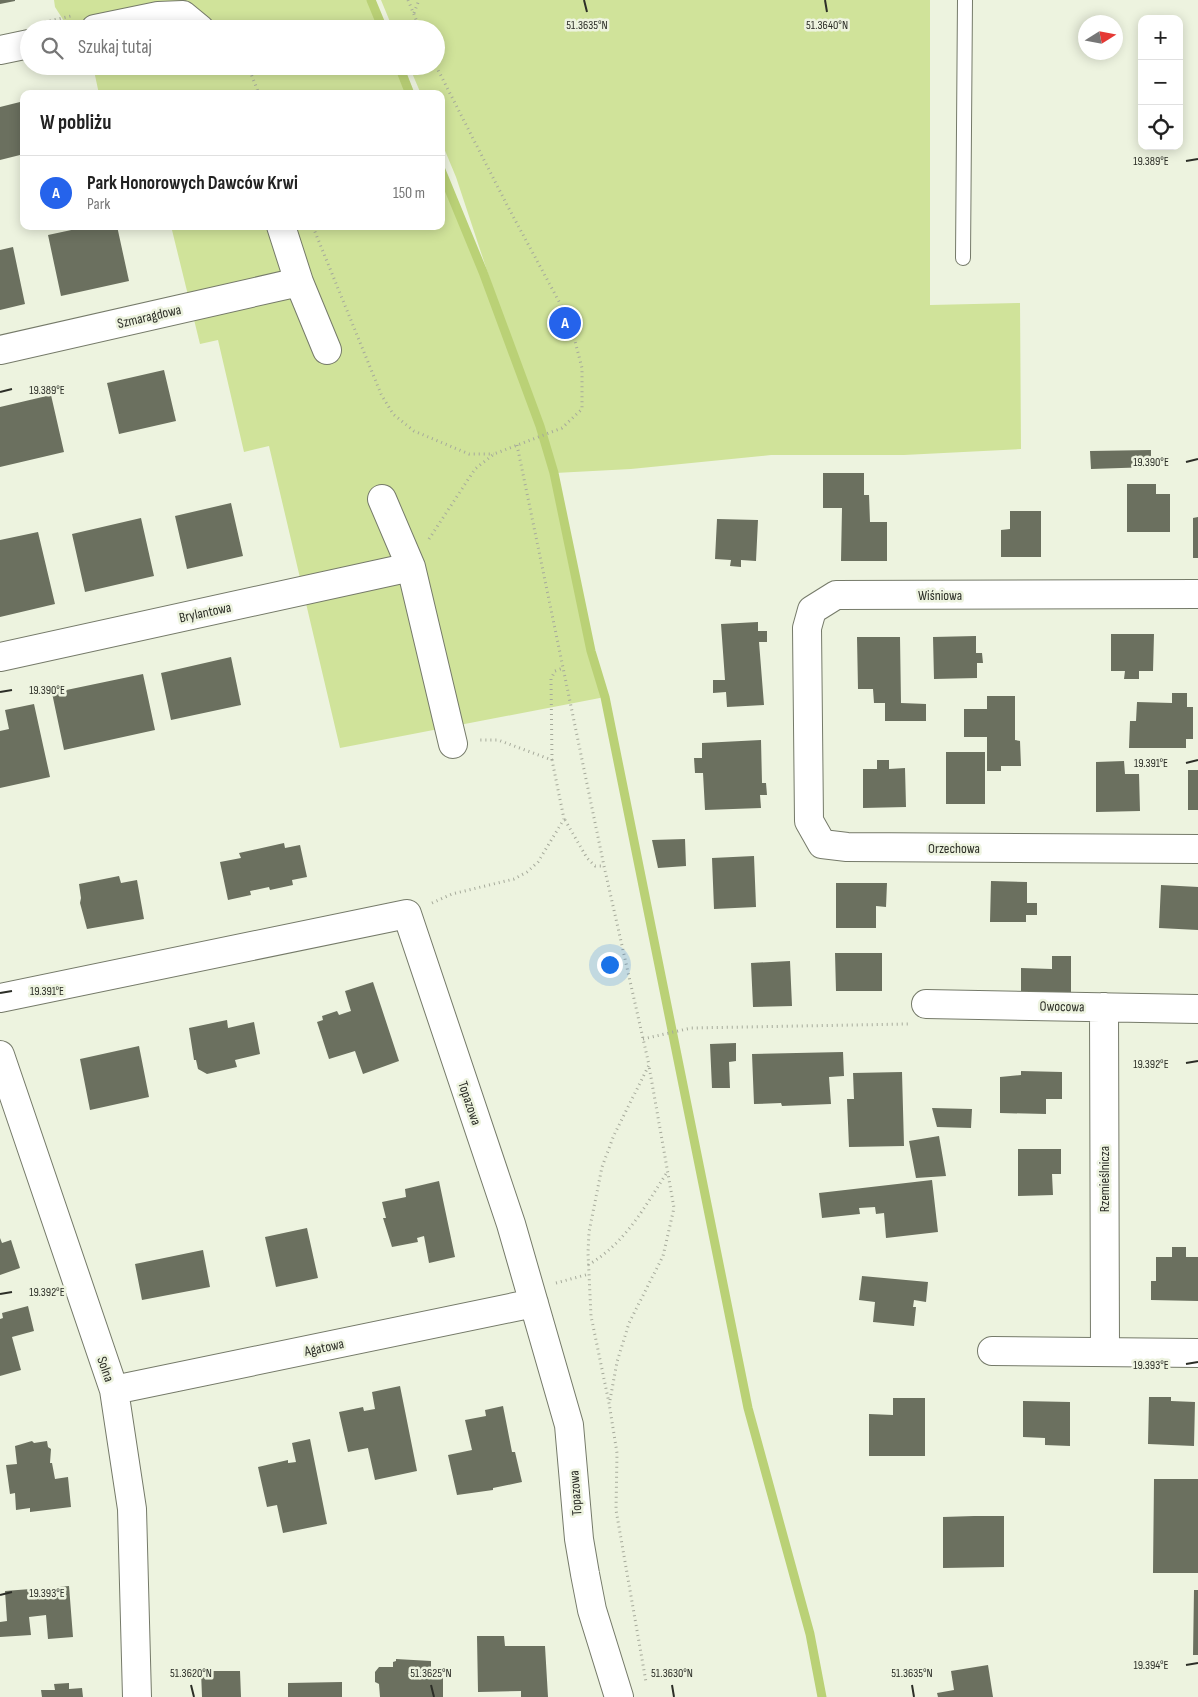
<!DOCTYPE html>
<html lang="pl">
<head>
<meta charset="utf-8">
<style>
	body { margin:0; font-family:"Sofia Sans Condensed",sans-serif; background:#f6f6f6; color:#222 }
	.controls { position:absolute; right:15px; top:15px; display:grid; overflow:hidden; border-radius:10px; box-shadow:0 2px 12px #0003 }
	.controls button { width:45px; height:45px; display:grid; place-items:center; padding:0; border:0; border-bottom:1px solid #e0e0e0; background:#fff; color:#222; font:25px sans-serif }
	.compass { position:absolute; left:1078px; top:15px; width:45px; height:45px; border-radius:50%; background:#fff; box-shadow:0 2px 12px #0003; rotate:79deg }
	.you { position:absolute; left:609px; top:964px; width:18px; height:18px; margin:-12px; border:4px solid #fff; border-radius:50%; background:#1a73e8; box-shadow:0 0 0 8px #1a73e833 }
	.badge { display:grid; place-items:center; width:32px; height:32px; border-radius:50%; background:#2563eb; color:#fff; font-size:16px; font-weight:700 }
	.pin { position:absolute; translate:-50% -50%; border:2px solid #fff; box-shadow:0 1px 5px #0006 }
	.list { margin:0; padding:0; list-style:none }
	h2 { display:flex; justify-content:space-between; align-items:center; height:65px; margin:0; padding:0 20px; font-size:21px }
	h2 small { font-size:16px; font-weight:400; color:#767676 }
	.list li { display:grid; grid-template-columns:32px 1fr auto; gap:15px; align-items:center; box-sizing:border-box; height:75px; padding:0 20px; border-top:1px solid #e0e0e0 }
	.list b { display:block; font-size:19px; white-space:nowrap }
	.list p { margin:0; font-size:16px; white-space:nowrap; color:#767676 }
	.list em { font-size:16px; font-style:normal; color:#767676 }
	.icon { flex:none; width:28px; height:28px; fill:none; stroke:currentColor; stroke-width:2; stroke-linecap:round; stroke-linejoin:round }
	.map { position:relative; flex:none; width:1198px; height:1697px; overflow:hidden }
	.search { position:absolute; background:#fff; box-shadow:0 2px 12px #0003; left:20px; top:20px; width:425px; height:55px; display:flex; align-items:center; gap:12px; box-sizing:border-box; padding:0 18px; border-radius:28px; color:#767676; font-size:19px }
	.panel { position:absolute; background:#fff; box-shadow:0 2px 12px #0003; left:20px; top:90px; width:425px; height:140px; border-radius:10px }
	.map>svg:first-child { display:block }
	.green { fill:#d0e39a }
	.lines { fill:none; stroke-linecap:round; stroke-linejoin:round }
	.stream { stroke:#bad176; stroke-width:9 }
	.building { fill:#6b705f }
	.service-casing { stroke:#757a69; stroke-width:16 }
	.minor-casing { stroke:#757a69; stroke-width:30 }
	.path { stroke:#a6aa9b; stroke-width:3; stroke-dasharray:1 4; stroke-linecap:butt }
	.service { stroke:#fff; stroke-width:14 }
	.minor { stroke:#fff; stroke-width:28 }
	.ticks { fill:none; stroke:#2c2e27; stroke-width:2 }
	.labels { text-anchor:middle; stroke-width:5; stroke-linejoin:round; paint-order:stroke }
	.street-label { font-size:14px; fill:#2c2e27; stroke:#edf3df }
	.ticks-label { font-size:12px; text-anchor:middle; fill:#2c2e27; stroke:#edf3df; stroke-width:5; stroke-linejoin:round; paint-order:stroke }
</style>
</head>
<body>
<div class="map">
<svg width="1198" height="1697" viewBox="0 0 1198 1697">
	<rect width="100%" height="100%" fill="#edf3df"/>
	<path class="green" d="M54,0h317l12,29h-314l-14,-22z
		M381,0h549v305l90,-2 1,146 -117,6h-133l-140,14 -76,4 36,178 14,46 -265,51 -71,-302 -25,6 -26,-112 -18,4 -29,-118h270v-56l79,200 -64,-193 -15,-36v-47h-20l-12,-28h27v-37h-43z
		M93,66h306l11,28h-311z"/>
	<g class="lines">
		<path class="stream" d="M371,0l12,29
			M399,66l11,28
			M441,170l42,102 57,154 14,47 37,178 14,46 143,711 62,226 12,63"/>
	</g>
	<path class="building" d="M0,0h15v1l-15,3z
		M24,101v53l-24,6v-53z
		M90,226h27l12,55 -68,15 -13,-61z
		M13,247l12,57 -25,6v-60z
		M164,370l12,51 -57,13 -12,-51z
		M51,395l13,57 -64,15v-60z
		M1151,450v17l-60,2 -1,-18z
		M823,473h41v22h5l1,27h17v39h-46l1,-53h-19z
		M1127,484h29v10h14v38h-43z
		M231,503l12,53 -56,13 -12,-53z
		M1010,511h31v46h-40v-27l9,-1z
		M1198,517v41h-5v-40z
		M141,518l13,58 -69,16 -13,-58z
		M717,519l41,1 -2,41 -15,-1v7l-11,-1 1,-6 -16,-1z
		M38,532l17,72 -55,13v-77z
		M758,622v9h9v11h-8l5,63 -37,2 -1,-15 -13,1v-13h12l-4,-56z
		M1111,634h43l-1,37h-14v8h-15l1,-8h-14z
		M976,636v17h6l1,10h-6v15l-43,1 -1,-42z
		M857,637h43l1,66 25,1v17h-41v-18h-11l-1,-14h-15z
		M231,657l10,48 -70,15 -10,-47z
		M143,674l12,56 -91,20 -12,-57z
		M1172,693h15v14h6v32h-7v9h-57l1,-27h6l1,-19 35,1z
		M987,696h28v44l5,1 1,25h-20v5h-14v-34h-23v-28h23z
		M34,704l16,73 -50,11v-57l9,-2 -4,-19z
		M761,740l1,43h4l1,12h-7l1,13 -56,2 -2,-37h-8l-1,-15h8v-15z
		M946,752h39v52h-39z
		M877,760h12v9l16,-1 1,39 -43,1v-39h14z
		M1124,761l1,13h14l1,37 -44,1v-50z
		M1188,770h10v40h-10z
		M685,839l1,27 -28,2 -6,-28z
		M284,843l1,5 15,-3 7,32 -15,3 1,5 -23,5 -1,-3 -19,4 1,4 -23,5 -8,-38 21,-4 -2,-5z
		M754,856l2,51 -42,2 -2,-51z
		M119,876l2,7 16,-3 7,39 -57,10 -7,-26 1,-5 -2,-14z
		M991,881l36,1v21h10v12h-11v7h-36z
		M836,883h51l-1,24 -10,-1v22h-40z
		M1161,885l37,2v43l-39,-2z
		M835,953h47v38h-46z
		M1052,956h19v38h-50v-26l31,1z
		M790,961l2,45 -39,1 -2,-44z
		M373,982l26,79 -36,13 -8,-23 -26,8 -12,-37 6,-2 -1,-4 15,-5 2,4 12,-4 -6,-20z
		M227,1020l1,8 26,-6 6,32 -25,6 2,7 -30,7 -9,-5 -2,-9h-2l-5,-32z
		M736,1043v18l-7,1 1,26h-18l-2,-44z
		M139,1046l10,51 -59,13 -10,-51z
		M843,1052l1,24 -15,1 2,27 -49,2 -1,-3 -27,1 -2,-50z
		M1021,1071l41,1v27h-16v15l-46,-1v-36l21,-2z
		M902,1072l2,74 -55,1 -2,-48h7l-1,-26z
		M932,1108l40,1 -1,19 -34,-1z
		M939,1136l7,40 -30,2 -7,-37z
		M1018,1149h43v25h-9l1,21 -35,1z
		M932,1180l6,52 -52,6 -2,-25 -8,1 -1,-7 -16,1 1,6 -38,4 -3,-25z
		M439,1181l16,76 -26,6 -5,-27 -7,2 1,4 -26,5 -9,-29h3l-4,-16 24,-5 -1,-8z
		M307,1228l11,50 -42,9 -11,-50z
		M0,1238l2,5 9,-3 9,28 -20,7z
		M1172,1247h14v10h12v44l-47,-1v-19h5v-24h16z
		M203,1250l7,37 -68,13 -7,-36z
		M862,1276l66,6 -2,20 -12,-2 -1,7h3l-2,19 -41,-4 2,-20 -16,-2z
		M28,1306l6,25 -22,6 9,33 -21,6v-57l3,-1 -1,-5z
		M400,1386l17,85 -42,9 -7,-32 -20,4 -9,-40 24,-5 1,4 11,-2 -3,-17z
		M1149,1397h22v4l24,1 -1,44 -46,-2z
		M893,1398h32v58h-56v-42l24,1z
		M1023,1401l47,1v44l-25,-1v-7l-22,-1z
		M503,1406l9,46h3l7,30 -29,6v2l-36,5 -9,-40 24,-5 -7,-30 21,-4 -1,-6z
		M310,1439l17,85 -44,9 -6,-28 -10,2 -9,-40 30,-7v3l8,-1 -4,-19z
		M32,1441l2,2 13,-2 1,6 3,2 -1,14h2l3,16 13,-2 3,30 -41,5v-4l-14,2 -1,-17 -5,1 -4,-29 11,-1 -2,-18z
		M1154,1479h44v94h-45z
		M974,1516h30v51l-61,1v-51z
		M69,1586l4,51 -25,2 -2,-24 -17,2 2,18 -31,2v-15l7,-1 -2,-30z
		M1194,1590h4v65h-5z
		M477,1636h27l1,10h40l3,51h-27v-6l-43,1z
		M396,1659l35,2v17h12v19h-63l-1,-13 -4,-2v-10l4,-5h14v-5l3,-1z
		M988,1665l5,32h-55l-1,-4 17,-3 -3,-19z
		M201,1671h39l1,26h-39z
		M342,1682v15h-54v-14z
		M69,1683v6l13,-1 1,9h-41l-1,-7h14l-1,-6z"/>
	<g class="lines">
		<g class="service-casing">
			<path id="service" d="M963,258l2,-258"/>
		</g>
		<g class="minor-casing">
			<path id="minor" d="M95,29l63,-13 25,-1 17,14
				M0,50l29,-6
				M281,226l18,56 28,68
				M0,350l299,-68
				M382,499l29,68 42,177
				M1198,594l-362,1 -24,15 -5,18 2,193 13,23 25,3 351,2
				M0,657l411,-90
				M0,998l407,-84 104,310 58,201 10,114 6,35 7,36 27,87
				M926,1004l272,5
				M1104,1007l1,345
				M0,1055l114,335 18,119 5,188
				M992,1351l206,2
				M114,1390l420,-87"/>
		</g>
		<path class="path" d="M408,0l12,29
			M414,13l5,-13
			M45,22l26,-6
			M248,66l11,28
			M313,227l68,167 12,20 21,17 55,23h25
			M517,445l87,421 45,199 -35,70 -12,32 -13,65 -1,21 3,63 18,87 8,50 -1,57 30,172
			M429,539l46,-70 19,-15 68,-26 20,-19v-41l-12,-46 -63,-117 -71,-139
			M552,760l-1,-81 4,-8 8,-3
			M565,820l22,38 8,8h9
			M432,903l20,-9 62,-15 13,-7 11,-10 26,-43 -12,-59 -54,-20h-18
			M643,1039l48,-11 217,-4
			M588,1265c38,-22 57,-59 80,-94
			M556,1283l33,-9
			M610,1400l7,-38 12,-39 34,-67 11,-48 -25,-142"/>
		<use href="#service" class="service"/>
		<use href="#minor" class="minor"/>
	</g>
	<path class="ticks" d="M584,0l3,12M825,0l2,12M1186,161l12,-2M0,392l12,-3M1186,462l12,-3M0,692l12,-2M1186,763l12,-3M0,993l12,-2M1186,1063l12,-2M0,1294l12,-2M1186,1364l12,-2M0,1595l12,-3M1186,1665l12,-2M191,1685l3,12M431,1685l3,12M672,1685l2,12M912,1685l2,12"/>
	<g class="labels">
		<g class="street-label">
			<text transform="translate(149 316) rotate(-13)" y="5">Szmaragdowa</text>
			<text x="940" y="600">Wiśniowa</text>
			<text transform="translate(205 612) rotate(-12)" y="5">Brylantowa</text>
			<text x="954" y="853">Orzechowa</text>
			<text transform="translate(1062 1006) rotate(1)" y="5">Owocowa</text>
			<text transform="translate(470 1103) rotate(71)" y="5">Topazowa</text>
			<text transform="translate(1104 1179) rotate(-90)" y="5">Rzemieślnicza</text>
			<text transform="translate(324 1347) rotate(-12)" y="5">Agatowa</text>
			<text transform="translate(106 1369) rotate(71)" y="5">Solna</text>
			<text transform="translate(575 1493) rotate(-94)" y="5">Topazowa</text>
		</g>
	</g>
	<g class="ticks-label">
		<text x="587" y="29">51.3635°N</text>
		<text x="827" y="29">51.3640°N</text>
		<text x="1151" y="165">19.389°E</text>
		<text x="47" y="394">19.389°E</text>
		<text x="1151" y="466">19.390°E</text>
		<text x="47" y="694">19.390°E</text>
		<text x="1151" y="767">19.391°E</text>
		<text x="47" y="995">19.391°E</text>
		<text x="1151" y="1068">19.392°E</text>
		<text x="47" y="1296">19.392°E</text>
		<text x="1151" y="1369">19.393°E</text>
		<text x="47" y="1597">19.393°E</text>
		<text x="1151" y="1669">19.394°E</text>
		<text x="191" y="1677">51.3620°N</text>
		<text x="431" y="1677">51.3625°N</text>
		<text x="672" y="1677">51.3630°N</text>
		<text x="912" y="1677">51.3635°N</text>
	</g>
</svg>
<div class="controls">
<button>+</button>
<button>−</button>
<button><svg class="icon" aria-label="locate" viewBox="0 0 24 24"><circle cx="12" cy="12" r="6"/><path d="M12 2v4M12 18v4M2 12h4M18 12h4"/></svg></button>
</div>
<svg class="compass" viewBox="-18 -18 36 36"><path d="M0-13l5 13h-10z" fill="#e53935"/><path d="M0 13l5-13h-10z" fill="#767676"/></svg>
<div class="you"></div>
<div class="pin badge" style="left:565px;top:323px">A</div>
<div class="search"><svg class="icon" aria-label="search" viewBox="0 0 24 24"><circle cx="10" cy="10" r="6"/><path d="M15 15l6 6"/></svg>Szukaj tutaj</div>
<section class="panel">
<h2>W pobliżu<small></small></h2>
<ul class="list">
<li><span class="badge">A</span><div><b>Park Honorowych Dawców Krwi</b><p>Park</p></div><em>150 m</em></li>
</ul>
</section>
</div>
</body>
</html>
